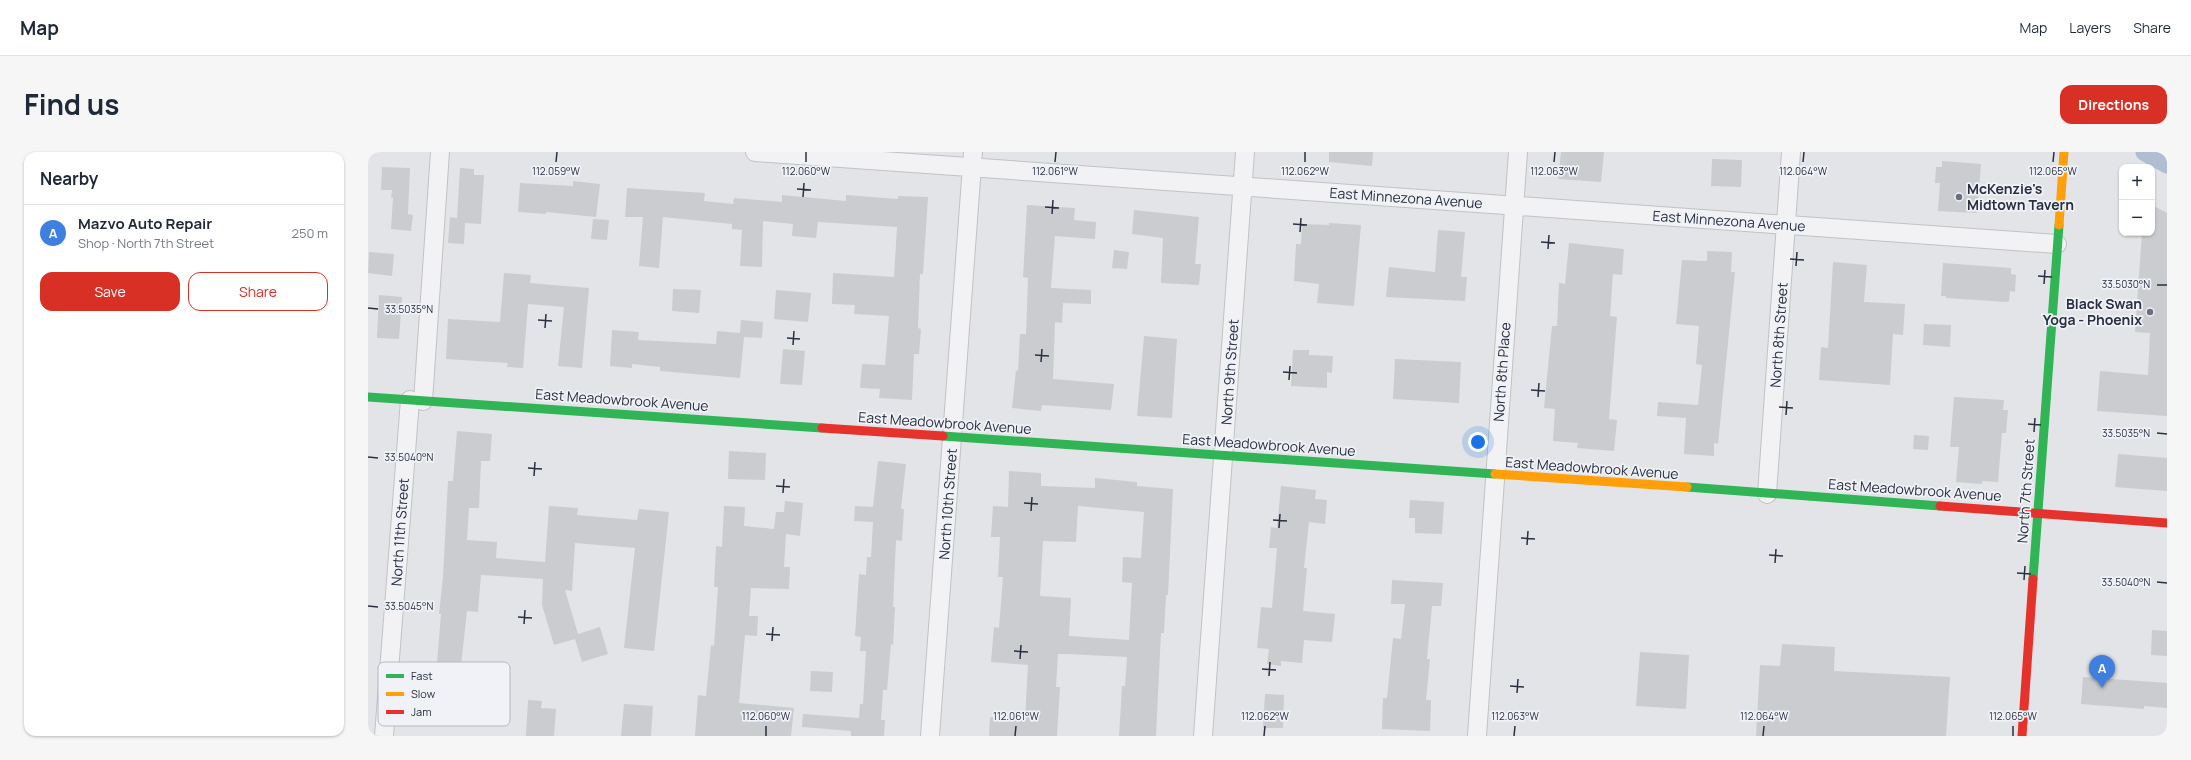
<!DOCTYPE html>
<html lang="en">
<head>
<meta charset="utf-8">
<style>
	body { margin:0; font-family:Manrope,sans-serif; background:#f6f6f7; color:#1f2937 }
	.controls { position:absolute; right:12px; top:12px; display:grid; overflow:hidden; border-radius:8px; box-shadow:0 1px 3px #0004 }
	.controls button { width:36px; height:36px; display:grid; place-items:center; padding:0; border:0; border-bottom:1px solid #e0e1e3; background:#fff; color:#1f2937; font:20px sans-serif }
	.you { position:absolute; left:1110px; top:290px; width:14px; height:14px; margin:-10px; border:3px solid #fff; border-radius:50%; background:#1a73e8; box-shadow:0 0 0 6px #1a73e833 }
	.badge { display:grid; place-items:center; width:26px; height:26px; border-radius:50%; background:#d93025; color:#fff; font-size:13px; font-weight:700 }
	.pin { position:absolute; translate:-50% -33px; filter:drop-shadow(0 1px 2px #0008) }
	.pin::after { content:''; position:absolute; top:21px; width:14px; height:12px; background:inherit; clip-path:polygon(0 0,100% 0,50% 100%) }
	.list { margin:0; padding:0; list-style:none }
	h2 { display:flex; justify-content:space-between; align-items:center; height:52px; margin:0; padding:0 16px; font-size:17px }
	h2 small { font-size:13px; font-weight:400; color:#747a83 }
	.list li { display:grid; grid-template-columns:26px 1fr auto; gap:12px; align-items:center; box-sizing:border-box; height:56px; padding:0 16px; border-top:1px solid #e0e1e3 }
	.list b { display:block; font-size:15px; white-space:nowrap }
	.list p { margin:0; font-size:13px; white-space:nowrap; color:#747a83 }
	.list em { font-size:13px; font-style:normal; color:#747a83 }
	.actions { display:flex; gap:8px; padding:12px 16px }
	.actions a { flex:1; padding:9px 0; border:1px solid #d93025; border-radius:12px; text-align:center; font-size:14px; color:#d93025 }
	.actions .main { background:#d93025; color:#fff }
	.map { position:relative; flex:none; width:1799px; height:584px; overflow:hidden; border-radius:12px }
	header { display:flex; align-items:center; gap:24px; box-sizing:border-box; height:56px; padding:0 20px; background:#fff; border-bottom:1px solid #e0e1e3 }
	header strong { font-size:19px }
	nav { display:flex; gap:22px; margin-inline-start:auto; font-size:14px }
	.intro { display:flex; align-items:center; justify-content:space-between; box-sizing:border-box; height:96px; padding:0 24px }
	h1 { margin:0; font-size:28px }
	.button { padding:10px 18px; border-radius:12px; background:#d93025; color:#fff; font-size:14px; font-weight:700 }
	main { display:flex; gap:24px; padding:0 24px }
	aside { flex:1; background:#fff; border-radius:12px; box-shadow:0 1px 3px #0004 }
	.map>svg:first-child { display:block }
	.lines { fill:none; stroke-linecap:round; stroke-linejoin:round }
	.canal { stroke:#b1bed2; stroke-width:19 }
	.building { fill:#cbcccf; fill-rule:evenodd }
	.street-casing { stroke:#c1c2c5; stroke-width:20 }
	.street { stroke:#f2f2f4; stroke-width:18 }
	.fast { stroke:#30b455; stroke-width:9 }
	.slow { stroke:#ff9f0a; stroke-width:9 }
	.jam { stroke:#e5322d; stroke-width:9 }
	.ticks { fill:none; stroke:#293041; stroke-width:1.5 }
	.poi-dot { fill:#6a6f7b; stroke:#f0f2f7; stroke-width:1.5 }
	.labels { text-anchor:middle; stroke-width:3.5; stroke-linejoin:round; paint-order:stroke }
	.poi-label { font-size:14px; font-weight:bold; fill:#293041; stroke:#f0f2f7; text-anchor:start }
	.street-label { font-size:14px; fill:#293041; stroke:#f0f2f7 }
	.key { fill:#f0f2f7; stroke:#b4b8c0; stroke-width:1 }
	.key-label { font-size:11px; fill:#293041 }
	.ticks-label { font-size:10px; text-anchor:middle; fill:#293041; stroke:#f0f2f7; stroke-width:3.5; stroke-linejoin:round; paint-order:stroke }
</style>
</head>
<body>
<header>
<strong>Map</strong>
<nav><a>Map</a><a>Layers</a><a>Share</a></nav>
</header>
<div class="intro"><h1>Find us</h1><a class="button">Directions</a></div>
<main>
<aside>
<h2>Nearby<small></small></h2>
<ul class="list">
<li><span class="badge" style="background:#3f7fe0">A</span><div><b>Mazvo Auto Repair</b><p>Shop · North 7th Street</p></div><em>250 m</em></li>
</ul>
<div class="actions"><a class="main">Save</a><a>Share</a></div>
</aside>
<div class="map">
<svg width="1799" height="584" viewBox="0 0 1799 584">
	<rect width="100%" height="100%" fill="#e3e4e7"/>
	<g class="lines">
		<path class="canal" d="M1777,0l22,12"/>
	</g>
	<path class="building" d="M961,0h44l-1,14 -43,-4z
		M1193,0h43l-3,30 -43,-3z
		M1344,7l30,1 -1,27 -30,-1z
		M1574,9l39,3 -4,49 -39,-2 2,-28h-5l1,-16h6z
		M14,15l28,1 -2,46 5,1 -2,16 -20,-2 2,-31h-2l1,-8h-11z
		M92,16l14,1v6h10l-3,49 -16,-1 -1,21 -16,-1 2,-26 7,1z
		M205,29l27,3 -4,33 -50,-5v2l-28,-2 2,-29 53,3z
		M259,36l78,5 -1,8 29,3 1,-6 48,4v-7l64,6v-6l52,4v-3l30,1 -5,77h-3l-2,54 3,1 -2,25h-5l-2,46 -33,-2 1,-9 -20,-1 2,-24 23,1 4,-49 -35,-2 1,-9 -23,-1 1,-31 61,4 3,-50 -79,-5 -2,16 -24,-2 1,-12 -30,-3 -1,46 -22,-1 2,-36 -10,-1v-5l-69,-7 -4,51 -20,-2 4,-49h-18z
		M659,53l48,3 -1,12 22,2 -1,17 -40,-3 -4,52 40,2v14l-28,-1 -1,20 -7,-1 -2,57 61,5 -3,26 -69,-5 -1,6 -29,-3 4,-38 2,1 2,-37h6l2,-56 -5,-1z
		M1784,53l15,8v203l-70,-5 3,-40 48,4 2,-42 -15,-1 7,-99h10z
		M766,58l65,7 -4,47h6l-2,21 -38,-2 2,-45 -31,-4z
		M225,67l16,1 -2,20 -16,-1z
		M961,71l32,2 -7,81 -37,-3 2,-19 -25,-3 2,-37h5l1,-20 27,1z
		M1070,78l27,2 -4,45h6l-2,24 -79,-4 3,-30 46,5z
		M1201,91l55,6 -2,26 -9,-1 -3,42 7,1 -8,102 8,1 -3,31 -37,-3 1,-5 -25,-2 2,-32 -11,-1 8,-82h5l2,-43 6,1z
		M746,98l15,2 -2,17 -15,-1z
		M1339,99l25,1 -1,20h4l-17,172 -4,-1v13l-30,-2 2,-36 -29,-2 1,-14 40,3 4,-40 -6,-1 3,-38 -23,-2 6,-64 25,1z
		M1,100l25,2 -2,22 -24,-3z
		M1465,110l34,3 -3,37 41,2 -2,31 -10,-1 -3,51 -71,-5 2,-33 7,1z
		M1575,111l68,5v6l5,1 -1,17 -5,-1 -1,10 -2,1 -61,-4v-2h-5z
		M136,121l27,2 -1,8 59,5 -7,80 -24,-2 6,-59 -36,-3 -5,64 -16,-1 1,-4 -62,-4 2,-40 52,3z
		M305,137l28,1 -2,23 -27,-2z
		M408,138l35,3 -3,29 -34,-3z
		M11,143l23,2 -3,42 -22,-1z
		M373,168l22,2 -1,16 -18,-1 -4,41 -80,-7v-4l-28,-3v4l-22,-2 2,-36 27,2 -1,8 78,4 1,-13 23,2z
		M1556,172l27,1 -1,22 -27,-2z
		M776,184l33,3 -5,79 -35,-2z
		M415,197l22,2 -3,34 -22,-1z
		M925,198h16v5l24,1 -1,17 -5,-1v16l-36,-2z
		M1027,207l66,3 -2,41 -66,-4z
		M1586,245l50,3 -1,10h5l-2,23h-4l-4,49 -16,-1v3l-26,-2 3,-35h-9z
		M89,279l35,3 -2,27h-9l-2,47h-10l-2,32 30,2 -1,16 49,4 4,-56 29,2 -1,7 60,5 2,-11 30,3 -15,139 -30,-3 11,-100 -60,-5 -3,48 -7,-1 13,44 22,-7 8,27 -26,8 -7,-23 -21,6 -12,-40 1,-26 -62,-4 -3,37 -11,-1 -6,54 -2,53 -27,-1 2,-42h2l5,-61h-2l4,-37 5,-96h5z
		M1546,283l15,1 -1,14 -15,-1z
		M361,299l37,2 -1,27 -37,-1z
		M1750,302l49,4v33l-52,-4z
		M510,309l28,3 -5,45h3l-2,32 -6,-1 -3,67h2l-2,38 -2,-1 -4,46h-4l-2,30h4l-1,16h-33v-5l-49,-4 1,-13 56,4 1,-14h3l3,-53h-6l1,-14 -6,-1 4,-62 7,1 1,-18h4l2,-35 -19,-1 1,-15 18,1z
		M641,319l32,2v13l54,2v-10l42,4v4l36,3 -5,106h-2l-2,38h-3l-5,103h-37l3,-50h3l2,-29 -60,-3h-9l-2,33h4l-3,49h-68l1,-19 35,3 3,-55 -37,-3 3,-35 5,1 4,-51h-5l2,-40h-9l2,-31 15,1zM710,354l66,6 -3,46 -18,-1 -1,25 10,1 -3,57 -60,-4 2,-38 -31,-2 3,-55 33,1z
		M913,334l35,4 -1,9 12,1 -2,24 -16,-2 -5,46h3l-4,43 32,3 -3,28 -28,-2 -2,23 -21,-2v5l-14,-2 2,-15 -12,-1 4,-41 11,1 5,-60h-8l2,-21 6,1z
		M1042,348l34,2 -2,32 -27,-1v-15h-6z
		M417,349l18,2 -3,33 -14,-2 -2,33h6l-1,22 -38,-1 -2,28h9l-1,20 -12,-1 -6,68 55,5 -3,28h-96l3,-41 8,1 5,-51 3,1 4,-59h-4l2,-41 6,1 2,-41 21,1 -1,19 30,3 2,-17h8z
		M1024,428l51,3 -2,23h-9l-5,53h3l-4,41h5l-1,31 -48,-2 1,-31h4l6,-60 8,1 4,-35h-14z
		M1784,478l15,1v25l-16,-1z
		M1414,492l53,3 -1,24 116,6 -4,59h-190l4,-71 20,1z
		M1272,500l49,3 -3,54 -50,-3z
		M443,519l22,1 -1,20 -22,-1z
		M1715,525l84,6v25l-23,-2v3l-63,-5z
		M897,542l19,1 -1,33h-20z
		M160,548l14,1 -1,7 15,1 -2,27h-28z
		M256,552l29,2 -2,30h-30z"/>
	<g class="lines">
		<g class="street-casing">
			<path id="street" d="M387,0l1302,92
				M55,249l17,-249
				M1399,342l24,-342
				M16,584l26,-336
				M562,584l43,-584
				M835,584l42,-584
				M1109,584l41,-584"/>
		</g>
		<use href="#street" class="street"/>
		<path class="fast" d="M0,245l454,31
			M575,284l552,38
			M1319,335l253,19
			M1665,427l26,-354"/>
		<path class="slow" d="M1691,73l5,-73
			M1127,322l192,13"/>
		<path class="jam" d="M454,276l121,8
			M1572,354l227,17
			M1654,584l11,-157"/>
	</g>
	<path class="ticks" d="M188,10l1,-10M438,10v-10M687,10l1,-10M937,10v-10M1186,10l1,-10M1435,10l1,-10M1685,10l1,-10M429,37l14,1M435,45l1,-14M677,55l14,1M684,62l1,-14M925,72l14,1M932,80l1,-14M1173,90l14,1M1180,97l1,-14M1422,107l14,1M1428,114l1,-14M1670,124l14,1M1676,132l1,-14M1789,133h10M0,156l10,1M170,168l14,1M177,176l1,-14M419,186l13,1M425,193l1,-14M667,203l14,1M673,210l1,-13M915,220l14,1M921,228l1,-14M1163,238l14,1M1170,245l1,-14M1411,255l14,1M1418,263l1,-14M1660,272l13,1M1666,280l1,-14M1789,281l10,1M0,305l10,1M160,316l14,1M166,324l1,-14M408,334l14,1M415,341l1,-14M656,351l14,1M663,359l1,-14M905,368l14,1M911,376l1,-14M1153,386l14,1M1159,393l1,-14M1401,403l14,1M1407,411l1,-14M1649,421l14,1M1656,428l1,-14M1789,430l10,1M0,454l10,1M150,465l14,1M156,472l1,-14M398,482l14,1M404,489l1,-14M646,499l14,1M652,507l1,-14M894,517l14,1M901,524l1,-14M1142,534l14,1M1149,541l1,-14M398,584v-10M647,584l1,-10M896,584l1,-10M1146,584l1,-10M1395,584l1,-10M1645,584v-10"/>
	<g class="poi-dot">
		<circle cx="1591" cy="45" r="4"/>
		<circle cx="1782" cy="160" r="4"/>
	</g>
	<g class="labels">
		<g class="poi-label">
			<text x="1599" y="42">McKenzie's<tspan x="1599" dy="16">Midtown Tavern</tspan></text>
			<text x="1774" y="157" text-anchor="end">Black Swan<tspan x="1774" dy="16">Yoga - Phoenix</tspan></text>
		</g>
		<g class="street-label">
			<text transform="translate(1038 46) rotate(4)" y="5">East Minnezona Avenue</text>
			<text transform="translate(1361 69) rotate(4)" y="5">East Minnezona Avenue</text>
			<text transform="translate(1411 183) rotate(-86)" y="5">North 8th Street</text>
			<text transform="translate(862 220) rotate(-86)" y="5">North 9th Street</text>
			<text transform="translate(1134 220) rotate(-86)" y="5">North 8th Place</text>
			<text transform="translate(254 248) rotate(4)" y="5">East Meadowbrook Avenue</text>
			<text transform="translate(577 271) rotate(4)" y="5">East Meadowbrook Avenue</text>
			<text transform="translate(901 293) rotate(4)" y="5">East Meadowbrook Avenue</text>
			<text transform="translate(1224 316) rotate(4)" y="5">East Meadowbrook Avenue</text>
			<text transform="translate(1547 338) rotate(4)" y="5">East Meadowbrook Avenue</text>
			<text transform="translate(1658 339) rotate(-86)" y="5">North 7th Street</text>
			<text transform="translate(580 352) rotate(-86)" y="5">North 10th Street</text>
			<text transform="translate(32 380) rotate(-86)" y="5">North 11th Street</text>
		</g>
	</g>
	<rect x="10" y="510" width="132" height="64" rx="6" class="key"/>
	<rect x="18" y="522" width="18" height="4" fill="#30b455"/>
	<rect x="18" y="540" width="18" height="4" fill="#ff9f0a"/>
	<rect x="18" y="558" width="18" height="4" fill="#e5322d"/>
	<g class="key-label">
		<text x="43" y="528">Fast</text>
		<text x="43" y="546">Slow</text>
		<text x="43" y="564">Jam</text>
	</g>
	<g class="ticks-label">
		<text x="188" y="23">112.059°W</text>
		<text x="438" y="23">112.060°W</text>
		<text x="687" y="23">112.061°W</text>
		<text x="937" y="23">112.062°W</text>
		<text x="1186" y="23">112.063°W</text>
		<text x="1435" y="23">112.064°W</text>
		<text x="1685" y="23">112.065°W</text>
		<text x="1758" y="136">33.5030°N</text>
		<text x="41" y="161">33.5035°N</text>
		<text x="1758" y="285">33.5035°N</text>
		<text x="41" y="309">33.5040°N</text>
		<text x="1758" y="434">33.5040°N</text>
		<text x="41" y="458">33.5045°N</text>
		<text x="398" y="568">112.060°W</text>
		<text x="648" y="568">112.061°W</text>
		<text x="897" y="568">112.062°W</text>
		<text x="1147" y="568">112.063°W</text>
		<text x="1396" y="568">112.064°W</text>
		<text x="1645" y="568">112.065°W</text>
	</g>
</svg>
<div class="controls">
<button>+</button>
<button>−</button>
</div>
<div class="you"></div>
<div class="pin badge" style="left:1734px;top:536px;background:#3f7fe0">A</div>
</div>
</main>
</body>
</html>
